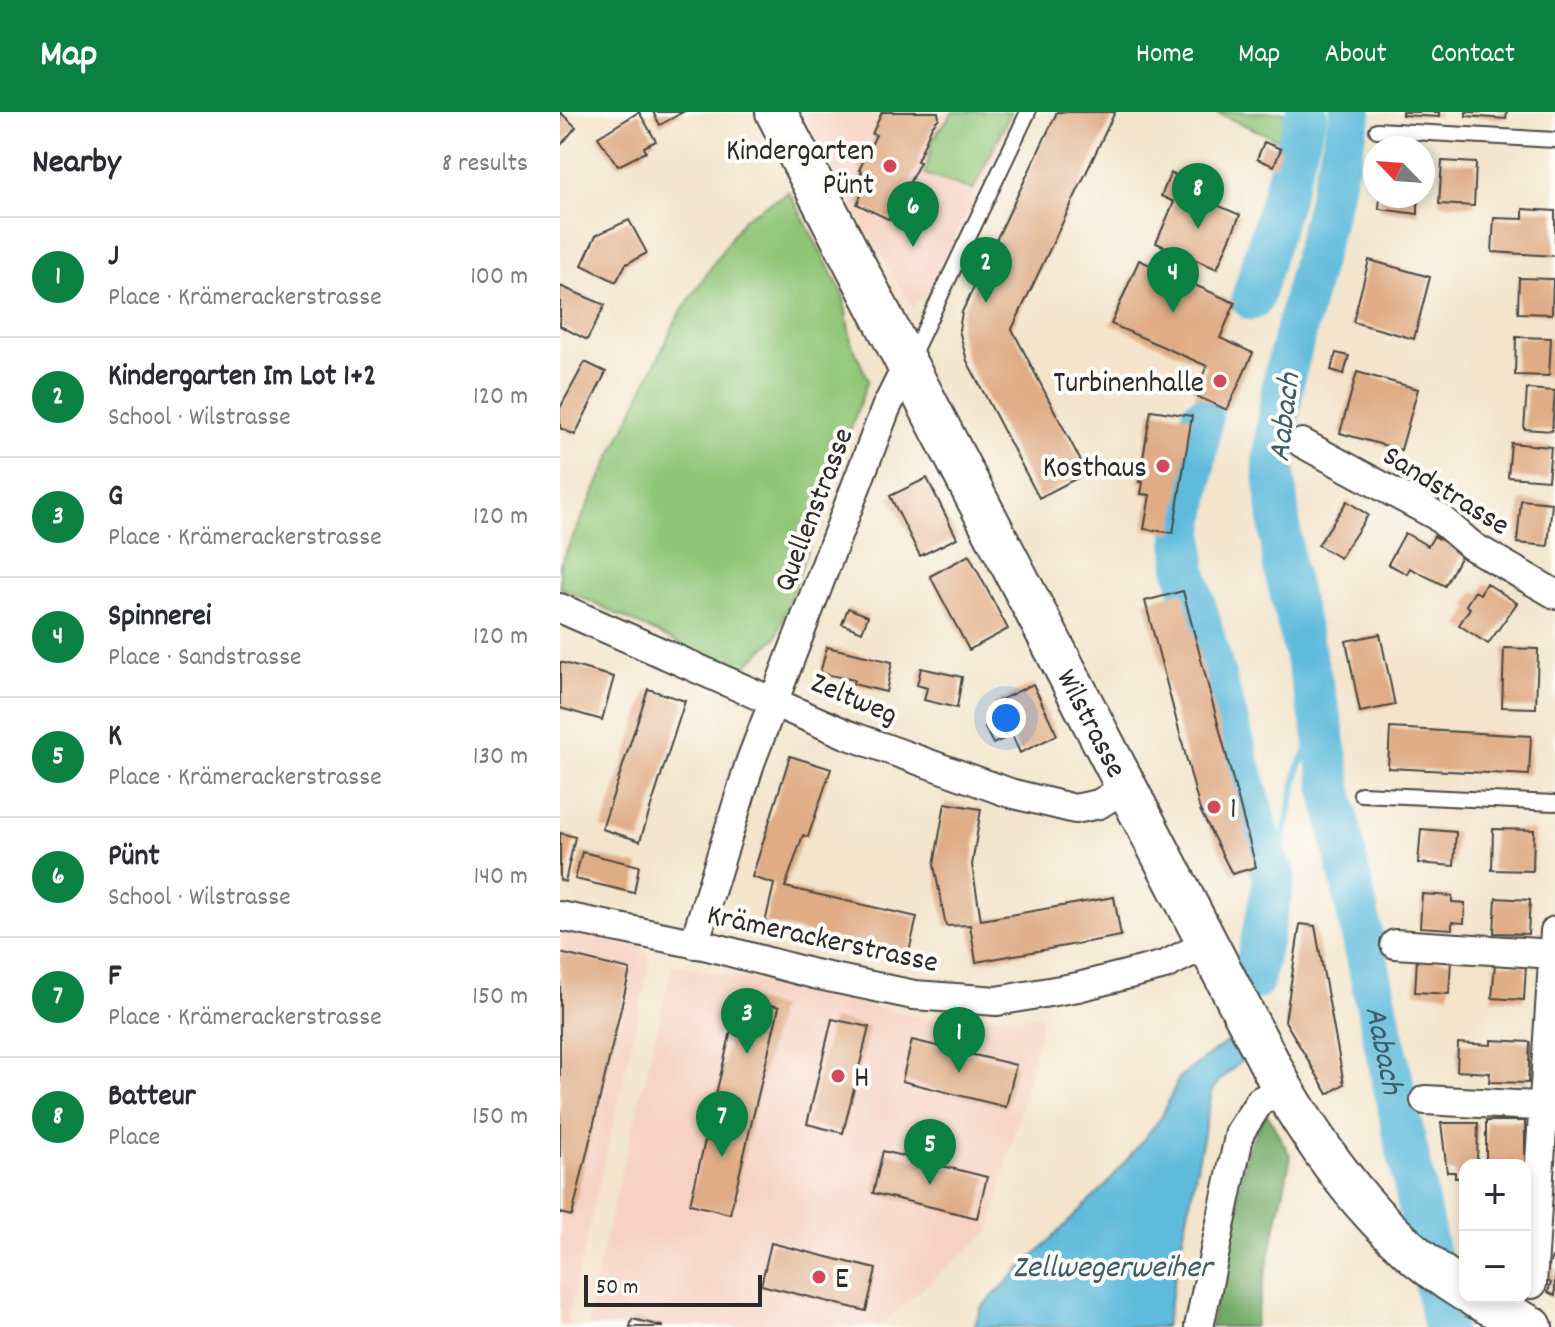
<!DOCTYPE html>
<html lang="en">
<head>
<meta charset="utf-8">
<style>
	body { margin:0; font-family:Dekko,sans-serif; background:#f2f2f3; color:#2b2b33 }
	.controls { position:absolute; right:24px; bottom:24px; display:grid; overflow:hidden; border-radius:16px; box-shadow:0 4px 12px #0003 }
	.controls button { width:72px; height:72px; display:grid; place-items:center; padding:0; border:0; border-bottom:2px solid #e1e1e2; background:#fff; color:#2b2b33; font:40px sans-serif }
	.compass { position:absolute; left:803px; top:24px; width:72px; height:72px; border-radius:50%; background:#fff; box-shadow:0 4px 12px #0003; rotate:295deg }
	.scale { position:absolute; left:24px; bottom:20px; width:178px; box-sizing:border-box; padding-left:8px; border:4px solid #2b2b2b; border-top:0; font-size:22px; line-height:28px; white-space:nowrap; color:#2b2b2b; -webkit-text-stroke:6px #fdfcf7; paint-order:stroke }
	.you { position:absolute; left:446px; top:606px; width:28px; height:28px; margin:-20px; border:6px solid #fff; border-radius:50%; background:#1a73e8; box-shadow:0 0 0 12px #1a73e833 }
	.badge { display:grid; place-items:center; width:52px; height:52px; border-radius:50%; background:#0b8043; color:#fff; font-size:26px; font-weight:700 }
	.pin { position:absolute; translate:-50% -66px; filter:drop-shadow(0 2px 4px #0008) }
	.pin::after { content:''; position:absolute; top:42px; width:28px; height:24px; background:inherit; clip-path:polygon(0 0,100% 0,50% 100%) }
	.list { margin:0; padding:0; list-style:none }
	h2 { display:flex; justify-content:space-between; align-items:center; height:104px; margin:0; padding:0 32px; font-size:34px }
	h2 small { font-size:26px; font-weight:400; color:#7c7c81 }
	.list li { display:grid; grid-template-columns:52px 1fr auto; gap:24px; align-items:center; box-sizing:border-box; height:120px; padding:0 32px; border-top:2px solid #e1e1e2 }
	.list b { display:block; font-size:30px; white-space:nowrap }
	.list p { margin:0; font-size:26px; white-space:nowrap; color:#7c7c81 }
	.list em { font-size:26px; font-style:normal; color:#7c7c81 }
	.map { position:relative; flex:none; width:995px; height:1215px; overflow:hidden }
	header { display:flex; align-items:center; gap:48px; box-sizing:border-box; height:112px; padding:0 40px; background:#0b8043; color:#fff }
	header strong { font-size:38px }
	nav { display:flex; gap:44px; margin-inline-start:auto; font-size:28px }
	main { display:flex }
	aside { flex:1; background:#fff }
	.map>svg:first-child { display:block }
	.built { fill:#f6d2c3 }
	.green { fill:#8fc577; stroke:#5d7851; stroke-width:2 }
	.forest { fill:#73aa68; stroke:#4f6a4a; stroke-width:2 }
	.water { fill:#5ebbdc; stroke:#447384; stroke-width:2 }
	.lines { fill:none; stroke-linecap:round; stroke-linejoin:round }
	.stream { stroke:#5ebbdc; stroke-width:7 }
	.river { stroke:#5ebbdc; stroke-width:42 }
	.building { fill:#dfac85 }
	.lane-casing { stroke:#494743; stroke-width:18 }
	.street-casing { stroke:#494743; stroke-width:32 }
	.secondary-casing { stroke:#494743; stroke-width:44 }
	.lane { stroke:#fff; stroke-width:14 }
	.street { stroke:#fff; stroke-width:28 }
	.secondary { stroke:#fff; stroke-width:40 }
	.poi-dot { fill:#d1495b; stroke:#fdfcf7; stroke-width:3 }
	.labels { text-anchor:middle; stroke-width:8; stroke-linejoin:round; paint-order:stroke }
	.poi-label { font-size:30px; fill:#2b2b2b; stroke:#fdfcf7; text-anchor:end }
	.street-label { font-size:30px; fill:#2b2b2b; stroke:#fdfcf7 }
	.water-label { font-size:32px; font-style:italic; fill:#3d5d69; stroke:#fdfcf7 }
</style>
</head>
<body>
<header>
<strong>Map</strong>
<nav><a>Home</a><a>Map</a><a>About</a><a>Contact</a></nav>
</header>
<main>
<aside>
<h2>Nearby<small>8 results</small></h2>
<ul class="list">
<li><span class="badge">1</span><div><b>J</b><p>Place · Krämerackerstrasse</p></div><em>100 m</em></li>
<li><span class="badge">2</span><div><b>Kindergarten Im Lot 1+2</b><p>School · Wilstrasse</p></div><em>120 m</em></li>
<li><span class="badge">3</span><div><b>G</b><p>Place · Krämerackerstrasse</p></div><em>120 m</em></li>
<li><span class="badge">4</span><div><b>Spinnerei</b><p>Place · Sandstrasse</p></div><em>120 m</em></li>
<li><span class="badge">5</span><div><b>K</b><p>Place · Krämerackerstrasse</p></div><em>130 m</em></li>
<li><span class="badge">6</span><div><b>Pünt</b><p>School · Wilstrasse</p></div><em>140 m</em></li>
<li><span class="badge">7</span><div><b>F</b><p>Place · Krämerackerstrasse</p></div><em>150 m</em></li>
<li><span class="badge">8</span><div><b>Batteur</b><p>Place</p></div><em>150 m</em></li>
</ul>
</aside>
<div class="map">
<svg width="995" height="1215" viewBox="0 0 995 1215">
	<rect width="100%" height="100%" fill="#fdfcf7"/>
	<filter id="ink" filterUnits="userSpaceOnUse"><feTurbulence type="fractalNoise" baseFrequency=".0125" numOctaves="2"/><feDisplacementMap in="SourceGraphic" scale="16" xChannelSelector="R" yChannelSelector="G"/><feConvolveMatrix kernelMatrix="1 2 1 2 8 2 1 2 1" color-interpolation-filters="sRGB"/></filter>
	<filter id="wash" filterUnits="userSpaceOnUse"><feTurbulence type="fractalNoise" baseFrequency=".006" numOctaves="4" result="noise"/><feDisplacementMap in="SourceGraphic" scale="32" xChannelSelector="R" yChannelSelector="G"/><feGaussianBlur stdDeviation="1.8" result="paint"/><feColorMatrix in="noise" values="0 0 0 0 0 0 0 0 0 0 0 0 0 0 0 0 0 1.4 0 .05"/><feComposite in="paint" operator="in"/></filter>
	<g filter="url(#wash)">
		<rect width="100%" height="100%" fill="#f3e4cb"/>
		<path class="built" d="M244,0h213l-91,184 -14,11 -64,-108z
			M0,813l72,17 12,6 7,11 -85,368h-6z
			M113,852l256,55 114,-3 -53,216 -113,95h-289l4,-34z"/>
		<path class="green" d="M393,0h58l-38,78 -48,-16 8,-35z
			M655,0h71l-7,28z
			M229,80l54,102 8,48 17,38 -92,258 -37,34 -179,-85v-23l117,-246 67,-100z"/>
		<path class="forest" d="M706,1000l25,45 -37,170h-44l37,-177z"/>
		<path class="water" d="M672,926l12,21 -26,23 -6,10 -47,235h-191l7,-19 126,-124 54,-66 18,-40z"/>
		<g class="lines">
			<path class="stream" d="M715,763l24,-109 23,-42"/>
			<g class="river">
				<path id="s1" d="M791,0l-68,270 -10,81 11,104 38,157 10,67 112,536"/>
				<path d="M692,187l55,-187"/>
				<path d="M642,305l-18,113 1,39 81,291 9,15 -22,105"/>
			</g>
		</g>
		<g id="blocks">
			<path class="building" d="M0,0l16,15 -16,19z
				M79,0l17,29 -12,6 2,5 -28,14 -20,-29z
				M93,0h30l-23,13z
				M322,0h56l1,6 -7,8 -15,35 3,1 -30,58 -33,-16 7,-15 -8,-4 6,-14 -3,-1 17,-35 -4,-1z
				M497,0h58l-103,217 75,144 -48,25 -72,-137 -8,-31 3,-18z
				M842,0h37v5l-37,-2z
				M906,0h41l-1,7 -40,-3z
				M704,30l17,7 -7,17 -17,-7z
				M863,49l4,1 -1,23h-3z
				M882,49l34,2 -2,43 -35,-2z
				M611,61l20,9 -4,10 53,23 -23,54 -61,-26 18,-41 -13,-6z
				M820,84h38v18l-39,-5z
				M963,97l32,2v45l-63,-4 2,-34 29,1z
				M69,108l18,33 -21,11 -10,18 -34,-17 14,-30z
				M579,148l96,43 -15,35 33,15 -26,57 -33,-15 13,-29 -96,-42z
				M809,148l61,17 -16,62 -61,-17z
				M959,166l34,1 -1,35 -34,-1z
				M0,174l45,19 -18,35 -27,-14z
				M956,225l35,1 -2,38 -34,-1z
				M776,241l13,3 -5,18 -13,-4z
				M25,250l21,10 -31,63 -15,-7v-20z
				M797,260l61,17 -17,61 -61,-17z
				M967,277l28,2 -3,40 -28,-2z
				M591,298l41,6 -19,117 -29,-4 6,-34 -9,-1 2,-12h-4z
				M951,331l40,4 -3,33 -40,-3z
				M367,366l30,60 -37,18 -30,-60z
				M961,388l31,3 -4,43 -31,-3z
				M787,389l21,14 -28,43 -22,-13z
				M845,421l23,13 6,-10 29,16 -18,34 -35,-18 -3,6 -19,-10z
				M409,443l39,74 -39,21 -39,-74z
				M926,471l31,20 -29,41 -29,-19 11,-17 -4,-3 9,-14 5,3z
				M623,479l73,276 -24,7 -32,-64 -55,-209z
				M288,496l20,8 -6,16 -20,-8z
				M820,522l15,71 -35,7 -14,-71z
				M267,535l65,15 -6,30 -33,-8 1,-4 -34,-7z
				M944,536l34,1 -2,59 -34,-1z
				M0,550l54,15 -12,43 -42,-12z
				M361,556l41,9 -5,31 -33,-8 3,-12 -10,-3z
				M473,572l24,51 -37,18 -8,-18 -19,9 -8,-16 17,-8 -8,-17z
				M88,577l37,12 -45,140 -38,-12z
				M830,616l141,8 -2,39 -141,-7z
				M230,644l41,13 -23,68 -5,-2 -18,52 132,30 -9,39 -143,-33 9,-39 -22,-7z
				M385,691l36,6 -9,56 9,55 133,-23 7,39 -145,26 -6,-37 -24,1 -12,-61z
				M861,717l35,3 -2,34 -36,-3z
				M933,717l41,1 -1,41 -41,-1z
				M0,721l15,4 -10,45 -5,-2z
				M22,740l57,14 -5,27 -59,-14z
				M862,782l30,2v6l13,1 -1,20 -12,-1v7l-32,-2z
				M936,786l34,2 -2,34 -34,-1z
				M740,812l15,2 29,158 -16,10 -43,-73z
				M0,841l70,17 -58,246 -12,-3z
				M857,847l34,2 -2,33 -34,-2z
				M935,851l31,2 -2,35 -32,-2z
				M179,885l40,10 -49,207 -40,-10z
				M272,907l37,8 -26,106 -36,-9z
				M352,928l104,25 -10,42 -104,-26z
				M931,928l39,2 -2,41 -39,-1 1,-9 -33,-2 1,-28 33,2z
				M926,1009h39v43l-39,1z
				M881,1011h37l-1,41 -12,1v13h-10v-6h-8z
				M323,1039l104,26 -10,41 -104,-25z
				M211,1131l105,26 -10,42 -105,-26z
				M992,1145l3,2v37l-7,-4 3,-9 -7,-4z
				M72,1207l30,7v1h-32z"/>
		</g>
	</g>
	<g filter="url(#ink)">
		<use href="#blocks" fill-opacity="0" stroke="#494743" stroke-width="2"/>
		<g class="lines">
			<g class="lane-casing">
				<path id="lane" d="M817,18l178,10
					M350,248l118,-248
					M801,682l194,9"/>
			</g>
			<g class="street-casing">
				<path id="street" d="M742,331l135,73 35,30 83,48
					M0,496l286,126 164,59 65,16 24,-5 29,-18
					M0,804l148,30 106,28 100,21 83,6 81,-14 87,-22 44,-22
					M134,832l56,-181 136,-355 22,-44
					M835,832l160,10
					M865,988l130,7
					M972,1172l23,-353
					M639,1215l41,-195 20,-31 23,-12"/>
			</g>
			<g class="secondary-casing">
				<g id="secondary">
					<path id="s2" d="M216,0l507,977c46,77 104,155 182,202"/>
					<path d="M915,1185l57,30"/>
				</g>
			</g>
			<use href="#lane" class="lane"/>
			<use href="#street" class="street"/>
			<use href="#secondary" class="secondary"/>
		</g>
	</g>
	<g class="poi-dot">
		<circle cx="330" cy="54" r="8"/>
		<circle cx="660" cy="269" r="8"/>
		<circle cx="603" cy="354" r="8"/>
		<circle cx="654" cy="695" r="8"/>
		<circle cx="278" cy="964" r="8"/>
		<circle cx="259" cy="1165" r="8"/>
	</g>
	<g class="labels">
		<g class="poi-label">
			<text x="314" y="47">Kindergarten<tspan x="314" dy="34">Pünt</tspan></text>
			<text x="644" y="279">Turbinenhalle</text>
			<text x="587" y="364">Kosthaus</text>
			<text x="670" y="705" text-anchor="start">1</text>
			<text x="294" y="974" text-anchor="start">H</text>
			<text x="275" y="1175" text-anchor="start">E</text>
		</g>
		<g class="street-label">
			<text transform="translate(887 377) rotate(32)" y="10">Sandstrasse</text>
			<text transform="translate(252 397) rotate(-69)" y="10">Quellenstrasse</text>
			<text transform="translate(295 585) rotate(23)" y="10">Zeltweg</text>
			<text dy="10" stroke="none"><textPath href="#s2" startOffset="688">Wilstrasse</textPath></text>
			<text transform="translate(263 825) rotate(12)" y="10">Krämerackerstrasse</text>
		</g>
		<g class="water-label">
			<text transform="translate(722 305) rotate(-83)" y="11">Aabach</text>
			<text dy="11" stroke="none"><textPath href="#s1" startOffset="958">Aabach</textPath></text>
			<text x="552" y="1164">Zellwegerweiher</text>
		</g>
	</g>
</svg>
<div class="controls">
<button>+</button>
<button>−</button>
</div>
<svg class="compass" viewBox="-18 -18 36 36"><path d="M0-13l5 13h-10z" fill="#e53935"/><path d="M0 13l5-13h-10z" fill="#7c7c81"/></svg>
<div class="scale">50 m</div>
<div class="you"></div>
<div class="pin badge" style="left:399px;top:961px">1</div>
<div class="pin badge" style="left:426px;top:191px">2</div>
<div class="pin badge" style="left:187px;top:942px">3</div>
<div class="pin badge" style="left:613px;top:201px">4</div>
<div class="pin badge" style="left:370px;top:1073px">5</div>
<div class="pin badge" style="left:353px;top:135px">6</div>
<div class="pin badge" style="left:162px;top:1045px">7</div>
<div class="pin badge" style="left:638px;top:117px">8</div>
</div>
</main>
</body>
</html>
